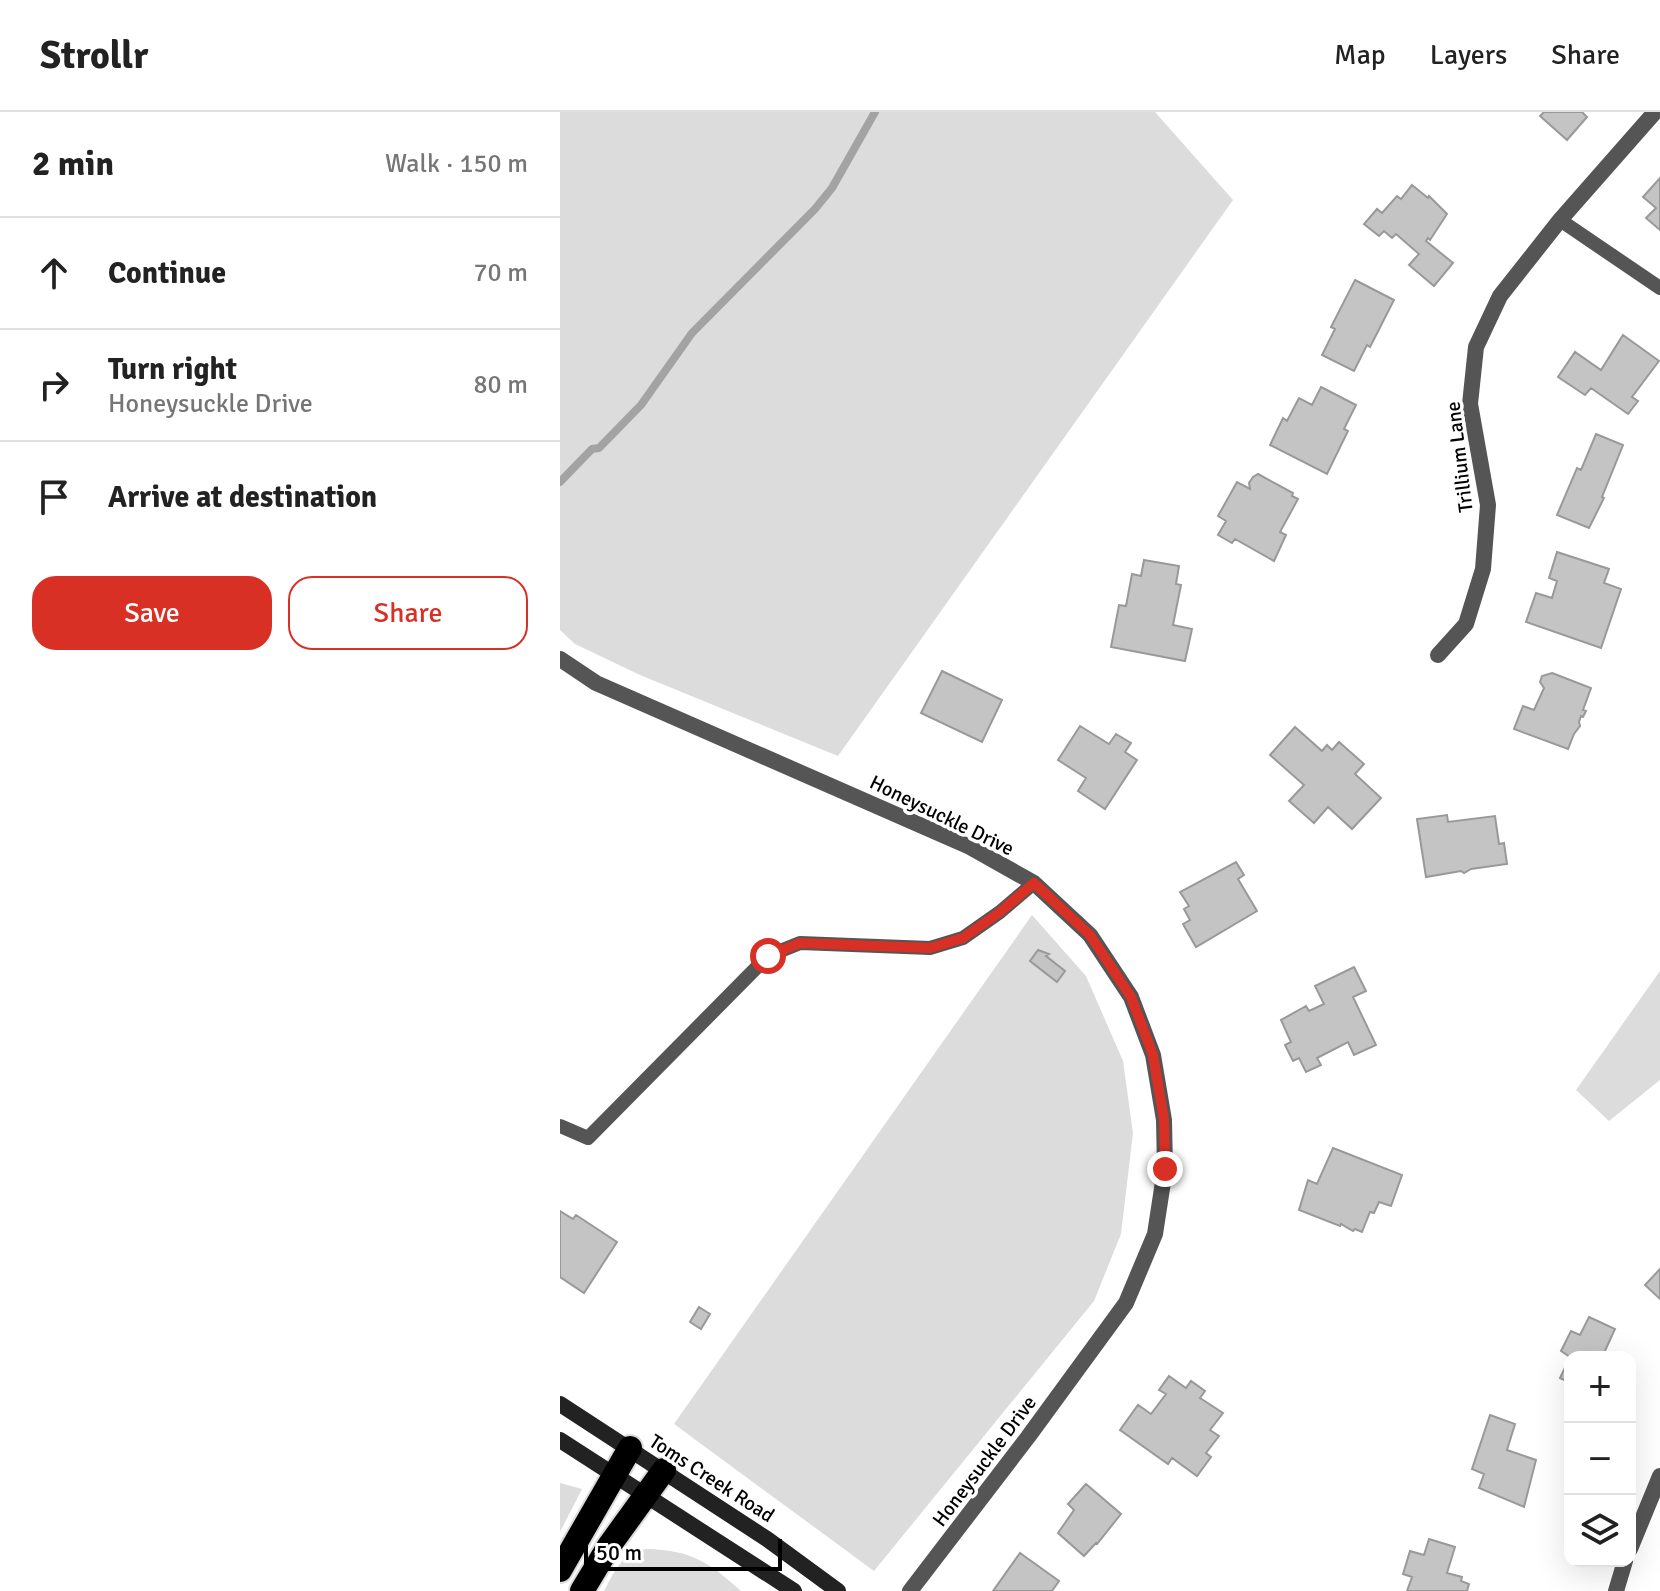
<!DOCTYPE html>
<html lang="en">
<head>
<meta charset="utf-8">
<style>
	body { margin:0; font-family:Signika,sans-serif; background:#f6f6f6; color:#222 }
	.controls { position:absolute; right:24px; bottom:24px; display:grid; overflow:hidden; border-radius:16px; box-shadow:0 8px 32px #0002 }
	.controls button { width:72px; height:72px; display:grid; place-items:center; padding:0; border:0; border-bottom:2px solid #e0e0e0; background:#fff; color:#222; font:40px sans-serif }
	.scale { position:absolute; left:24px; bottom:20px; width:198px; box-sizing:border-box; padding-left:8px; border:4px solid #000; border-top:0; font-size:22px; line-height:28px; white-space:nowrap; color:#000; -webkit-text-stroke:6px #fff; paint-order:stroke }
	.stop { position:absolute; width:24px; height:24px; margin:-18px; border:6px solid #d93025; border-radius:50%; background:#fff }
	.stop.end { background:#d93025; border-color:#fff; box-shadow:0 2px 8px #0008 }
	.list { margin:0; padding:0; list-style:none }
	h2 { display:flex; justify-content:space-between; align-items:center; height:104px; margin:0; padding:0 32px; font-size:34px }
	h2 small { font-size:26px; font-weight:400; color:#767676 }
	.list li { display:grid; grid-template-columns:52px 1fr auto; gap:24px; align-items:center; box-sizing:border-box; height:112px; padding:0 32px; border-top:2px solid #e0e0e0 }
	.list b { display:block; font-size:30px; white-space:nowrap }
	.list p { margin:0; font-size:26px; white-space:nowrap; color:#767676 }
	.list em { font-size:26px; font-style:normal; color:#767676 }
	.actions { display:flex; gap:16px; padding:24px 32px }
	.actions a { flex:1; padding:18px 0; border:2px solid #d93025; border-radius:24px; text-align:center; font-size:28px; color:#d93025 }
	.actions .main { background:#d93025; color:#fff }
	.icon { flex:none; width:44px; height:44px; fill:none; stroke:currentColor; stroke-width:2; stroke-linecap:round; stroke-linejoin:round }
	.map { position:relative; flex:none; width:1100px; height:1479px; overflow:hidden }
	header { display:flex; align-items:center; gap:48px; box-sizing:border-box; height:112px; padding:0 40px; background:#fff; border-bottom:2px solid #e0e0e0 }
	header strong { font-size:38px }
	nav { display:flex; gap:44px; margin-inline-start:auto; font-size:28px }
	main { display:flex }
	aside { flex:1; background:#fff }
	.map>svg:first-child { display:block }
	.green { fill:#dcdcdc }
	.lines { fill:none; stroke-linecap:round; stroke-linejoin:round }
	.stream { stroke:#a3a3a3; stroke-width:8 }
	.building { fill:#c4c4c4; stroke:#999; stroke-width:2 }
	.highway-casing { stroke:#dbdbdb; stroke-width:28 }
	.lane { stroke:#555; stroke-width:14 }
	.street { stroke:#555; stroke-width:16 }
	.secondary { stroke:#222; stroke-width:16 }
	.highway { stroke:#000; stroke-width:24 }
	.route { stroke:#d93025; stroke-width:10 }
	.labels { text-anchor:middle; stroke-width:7; stroke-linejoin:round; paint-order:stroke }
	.street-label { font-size:20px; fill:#000; stroke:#fff }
</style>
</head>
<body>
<header>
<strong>Strollr</strong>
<nav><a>Map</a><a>Layers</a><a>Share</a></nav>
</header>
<main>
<aside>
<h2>2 min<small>Walk · 150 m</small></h2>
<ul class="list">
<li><svg class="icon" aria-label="ahead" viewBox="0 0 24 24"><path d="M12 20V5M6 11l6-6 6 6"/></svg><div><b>Continue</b></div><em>70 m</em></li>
<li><svg class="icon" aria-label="right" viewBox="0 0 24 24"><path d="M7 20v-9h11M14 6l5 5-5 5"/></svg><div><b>Turn right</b><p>Honeysuckle Drive</p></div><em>80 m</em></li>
<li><svg class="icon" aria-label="arrive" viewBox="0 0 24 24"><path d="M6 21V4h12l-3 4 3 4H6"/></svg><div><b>Arrive at destination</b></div></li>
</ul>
<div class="actions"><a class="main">Save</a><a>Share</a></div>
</aside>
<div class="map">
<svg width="1100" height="1479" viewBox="0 0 1100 1479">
	<rect width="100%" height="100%" fill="#fff"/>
	<path class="green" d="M0,0h595l78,88 -395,556 -198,-81 -65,-31 -15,-14z
		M472,803l54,61 37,85 10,72 -12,101 -27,67 -220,270 -200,-147z
		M1100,859v109l-51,41 -33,-31z
		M0,1371l22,6 -22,43z
		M86,1437c45,1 63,13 95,42h-137c12,-22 17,-37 42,-42z"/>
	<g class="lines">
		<path class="stream" d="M0,370l32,-33 7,-1 42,-43 51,-72 123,-124 17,-21 43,-76"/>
	</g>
	<path class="building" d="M984,0h38l5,5 -20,23 -27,-24z
		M1100,66v52l-14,-12 10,-10 -13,-11z
		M852,73l16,13 1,-2 18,18 -17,26 -2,-2 -2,3 27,22 -19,23 -25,-21 10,-11 -23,-20 -4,4 -8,-7 -5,5 -15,-12 13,-15 5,4 15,-17 4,3z
		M795,168l39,20 -24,47 -3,-2 -13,26 -32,-16 13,-26 -4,-2z
		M1063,223l36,26 -27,36 6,4 -10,13 -37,-26 -6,7 -27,-18 17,-25 26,18z
		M761,275l35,18 -12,24 4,2 -21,43 -57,-29 13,-27 4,3 12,-23 13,7z
		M1036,322l27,11 -21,52 2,1 -15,30 -32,-13 20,-47 4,2z
		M698,362l35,19 -1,3 6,3 -18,33 6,3 -12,26 -39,-22 -3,4 -14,-8 8,-14 -8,-5 19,-34 13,7 -1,-6 4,-6z
		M997,440l52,17 -5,14 17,6 -20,59 -75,-26 10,-29 16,5 5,-17 -8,-3z
		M584,448l35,6 -3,18 5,1 -8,40 19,4 -7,32 -74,-14 8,-42 7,1 6,-32 9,2z
		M382,559l60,29 -20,42 -61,-29z
		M992,561l39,15 -8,22 3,1 -3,6 -2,-1 -2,6 1,4 -6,8 -6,15 -54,-20 9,-23 11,4 10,-22 -4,-6 2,-6z
		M520,614l29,18 7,-10 15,9 -6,9 12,8 -32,49 -27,-18 8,-13 -28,-18z
		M735,615l27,24 5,-6 5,5 7,-8 25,22 -9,10 26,24 -29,31 -24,-22 -14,16 -25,-22 15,-16 -34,-30z
		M887,703l1,7 47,-6 4,28 5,-1 3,21 -36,5 -7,4 -3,-2 -35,6 -9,-58z
		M676,750l8,13 -6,4 19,32 -61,36 -13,-23 7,-4 -6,-11 5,-3 -9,-14z
		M478,838l11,4 -3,2 19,15 -8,11 -27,-21z
		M794,855l12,24 -13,6 23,48 -22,10 -6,-13 -31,16 4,7 -15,7 -7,-14 -6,3 -8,-16 6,-3 -10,-22 25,-14 3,5 15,-7 -9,-18z
		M773,1036l69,27 -11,31 -12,-4 -5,11 -4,-1 -8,20 -7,-3 -2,2 -12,-7 -1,2 -41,-16 9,-30 9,4z
		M0,1099l13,8 3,-4 41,27 -33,51 -24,-16z
		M1100,1157v30l-15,-14z
		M139,1195l11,7 -9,15 -11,-7z
		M1029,1205l26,12 -11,24 7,4h-41l-9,-6 10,-20 9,4z
		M1010,1245v26l-10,-5z
		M609,1264l17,12 5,-7 14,10 -5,7 23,15 -13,17 9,6 -13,17 5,4 -14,19 -25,-18 -4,6 -48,-34 18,-25 13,9 15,-20 -7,-4z
		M930,1303l25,9 -8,26 29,10 -12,47 -45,-19 5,-14 -12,-5z
		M526,1372l35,30 -24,30 -1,-1 -12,13 -26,-23 16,-23 -6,-6z
		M869,1427l26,8 -8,26 15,4 -1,4 8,3 -2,7h-60l5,-14 -9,-3 7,-23 14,4z
		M460,1441l39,28 -7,10h-59z"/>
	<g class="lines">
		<g class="highway-casing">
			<path id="highway" d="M0,1458l70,-122
				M22,1479l27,-45 55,-76"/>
		</g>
		<path class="lane" d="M1000,108l100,68
			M0,1014l28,12 180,-182 32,-13 130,5 33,-10 37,-26 34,-29"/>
		<path class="street" d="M878,543l28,-31 17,-55 5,-64 -18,-101 6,-57 24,-51 60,-76 95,-108
			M0,547l36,24 374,164 64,36 56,52 41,62 22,58 11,65 1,49 -10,65 -29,69 -98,134 -118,154
			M1070,1437l30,-73
			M1056,1479l9,-30"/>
		<path class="secondary" d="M0,1292l207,135 71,52
			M0,1328l234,151"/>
		<use href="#highway" class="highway"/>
	</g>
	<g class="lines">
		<path class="route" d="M208,844l32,-13 130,5 33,-10 37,-26 34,-29 56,52 41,62 22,58 11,65 1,49"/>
	</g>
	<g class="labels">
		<g class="street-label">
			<text transform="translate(899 345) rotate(-97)" y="7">Trillium Lane</text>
			<text transform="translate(382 703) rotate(26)" y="7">Honeysuckle Drive</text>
			<text transform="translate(424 1349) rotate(-53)" y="7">Honeysuckle Drive</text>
			<text transform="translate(152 1366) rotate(33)" y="7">Toms Creek Road</text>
		</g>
	</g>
</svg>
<div class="controls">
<button>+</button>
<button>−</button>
<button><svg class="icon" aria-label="layers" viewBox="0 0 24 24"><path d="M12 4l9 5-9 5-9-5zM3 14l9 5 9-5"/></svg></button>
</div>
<div class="scale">50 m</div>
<div class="stop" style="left:208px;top:844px"></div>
<div class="stop end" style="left:605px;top:1057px"></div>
</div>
</main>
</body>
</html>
